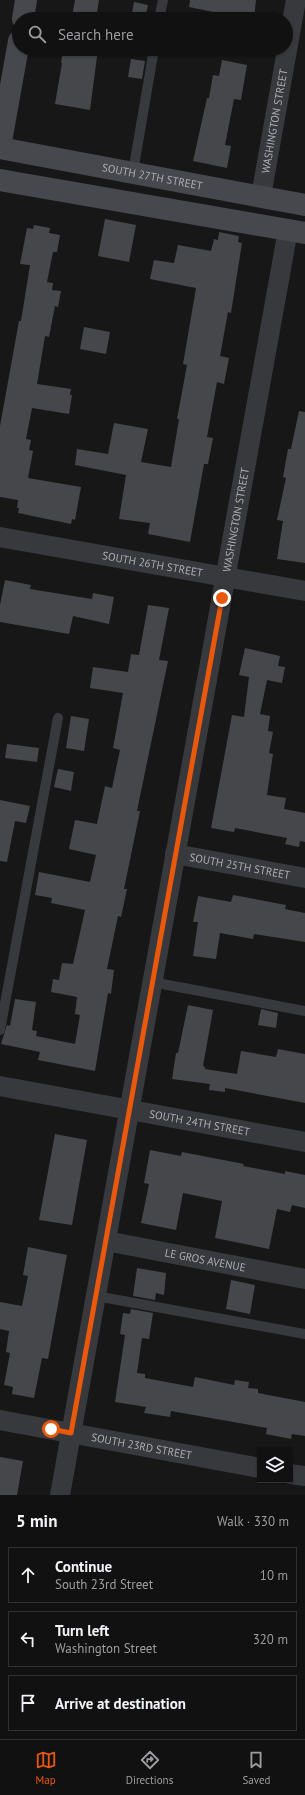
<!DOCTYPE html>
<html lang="en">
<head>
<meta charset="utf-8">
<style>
	body { margin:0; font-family:"PT Sans",sans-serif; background:#1a1a1b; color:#f1f3f6 }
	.controls { position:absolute; right:12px; bottom:12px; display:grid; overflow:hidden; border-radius:0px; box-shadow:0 1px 3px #0004 }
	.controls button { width:36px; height:36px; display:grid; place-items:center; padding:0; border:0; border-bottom:1px solid #303132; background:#111112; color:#f1f3f6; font:20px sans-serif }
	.stop { position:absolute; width:12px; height:12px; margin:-9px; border:3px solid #ea580c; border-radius:50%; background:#fff }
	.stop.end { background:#ea580c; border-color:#fff; box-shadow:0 1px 4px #0008 }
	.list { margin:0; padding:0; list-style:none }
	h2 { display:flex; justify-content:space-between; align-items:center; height:52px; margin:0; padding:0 16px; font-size:17px }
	h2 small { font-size:13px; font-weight:400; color:#9c9d9f }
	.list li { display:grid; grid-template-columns:26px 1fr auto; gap:12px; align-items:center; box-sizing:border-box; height:56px; margin:0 8px 8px; padding:0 8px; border:1px solid #303132; border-radius:0px }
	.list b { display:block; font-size:15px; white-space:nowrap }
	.list p { margin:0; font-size:13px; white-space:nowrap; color:#9c9d9f }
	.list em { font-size:13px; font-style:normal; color:#9c9d9f }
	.icon { flex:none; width:22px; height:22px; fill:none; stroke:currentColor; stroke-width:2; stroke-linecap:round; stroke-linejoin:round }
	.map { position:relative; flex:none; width:305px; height:1495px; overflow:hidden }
	.search { position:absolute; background:#111112; box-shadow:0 1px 3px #0004; left:12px; right:12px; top:12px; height:44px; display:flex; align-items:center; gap:10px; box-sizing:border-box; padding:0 14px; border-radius:22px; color:#9c9d9f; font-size:15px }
	.sheet { height:244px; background:#111112 }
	nav { display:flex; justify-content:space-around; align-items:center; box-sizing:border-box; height:56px; border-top:1px solid #303132; background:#111112; font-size:11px; color:#9c9d9f }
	nav a { display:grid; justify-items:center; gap:2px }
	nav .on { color:#ea580c }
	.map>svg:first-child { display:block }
	.building { fill:#46474b }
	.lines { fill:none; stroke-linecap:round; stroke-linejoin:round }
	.lane { stroke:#38393d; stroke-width:10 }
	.street { stroke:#38393d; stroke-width:20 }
	.secondary { stroke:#47484d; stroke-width:22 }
	.route { stroke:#ea580c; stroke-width:5 }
	.labels { text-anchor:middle; stroke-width:3; stroke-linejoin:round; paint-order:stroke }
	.street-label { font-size:11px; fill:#abaeb7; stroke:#121213 }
</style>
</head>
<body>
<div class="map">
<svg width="305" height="1495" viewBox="0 0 305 1495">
	<rect width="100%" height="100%" fill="#171718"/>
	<path class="building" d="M75,0h24l-3,19 -24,-2z
		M190,0h66l-2,19h-37l1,-6 -29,-6z
		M134,2l14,3 -3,14h-14z
		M63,49h35l-8,61 -35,-6 7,-41h-1z
		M131,59l14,2 -3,18 -14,-2z
		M222,60l25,5 -6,35 -7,-1 -9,46 6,1 -4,22 -34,-7 14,-63h2l4,-23 6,1z
		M105,219l31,6 -7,37 -31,-6z
		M34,225l16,3 -1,5 11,2 -3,17h-4l-6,30 6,1 -1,7 9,1 -3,16 -3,-1 -6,31 -4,-1 -8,48 34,5 -1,6h2l-3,19 -37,-6 -6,31 5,1 -2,10 4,1 -5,27 53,9 -6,33 -3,-1 -1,5 -53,-11 1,-5h-2l1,-8 -18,-3v-71l19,-105h2l9,-56 -10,-1 7,-36 6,1z
		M219,232l20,4 -1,6 4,1 -11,70 -3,-1 -8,44 9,2 -5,26 -7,-2 -10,55 6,1 -5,26h-4l-14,78 -42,-8 2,-11 -31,-4 7,-44 -51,-10 2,-16 31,5 6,-31 34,6 -7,33 30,5 8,-48h-2l10,-54 -4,-1 13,-76 -46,-9 4,-19 20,3 4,-18 33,6 3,-12 4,1z
		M84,327l26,5 -4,22 -26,-5z
		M299,411l6,1v151l-28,-4 6,-38 -6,-1 9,-42 -3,-1 5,-28h3z
		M5,580l26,5 -1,4 62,10 1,-6 21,4 -5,27 -36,-8 -4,18 -69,-12v-17z
		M148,605l21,3 -10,52 9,1 -31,150h3l-16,78h3l-6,28 -3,-1 -11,53 7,1 -3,24 -3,-1 -13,78 -57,-11 2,-8 -39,-8 6,-19 3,1 5,-27 21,3 -4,28 5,1 -1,5 39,8 5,-29 -5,-1 2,-17 -26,-5 2,-13 6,1 3,-17 11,1 12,-54 -34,-7 1,-5 -17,-3 4,-23 51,10 6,-27 -27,-6 6,-29 22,4 8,-38 7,2 8,-38 -7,-2 10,-55 -33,-5 3,-21 35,5 3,-18 8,1z
		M245,648l35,8 -2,10 7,1 -3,16 -15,-3 -7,34 10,2 -2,15 5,1 -4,21 4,1 -6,41 19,3 -2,11 21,4v29l-5,-1 -1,6 -14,-3 2,-6 -52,-10 -1,4 -23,-4 21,-113 12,2 5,-40 -10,-2z
		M71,716l18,3 -5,32 -18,-3z
		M7,744l32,4 -2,14 -32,-4z
		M58,769l16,3 -3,19 -17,-4z
		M0,800l30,6 -4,17 -11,-2 -8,41 -7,-1z
		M233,895l53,10 -1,4 20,4v29l-51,-8 -1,5 -33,-6 -4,26 -23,-3 5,-34h-5l5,-26 33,6z
		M188,1005l25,5 -10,56 2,1v2l32,5 4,-23 35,6 2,-8 27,5v49l-80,-15v4l-16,-2 1,-6 -38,-5 4,-26h2z
		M261,1009l17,4 -2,15 -18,-3z
		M55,1134l32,6 -15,85 -33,-5z
		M150,1150l31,6 1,-4 62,12 -1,2 42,8v-3l20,4v33l-13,-3 -2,7 -13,-3 -8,40 -54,-11 7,-37 -39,-8 -7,37 -35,-7 8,-39 -5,-1z
		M28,1247l39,8 -19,104 -6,-1 -8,40 -22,-4 1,-7 -9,-2 6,-32 -4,-1 3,-21 -9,-2v-27l22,4 6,-30 -5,-1z
		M137,1268l29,5 -2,22 -8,-2 -1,7 -22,-4z
		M231,1280l24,5 -5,29 -24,-5z
		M131,1309l22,4 -4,26 -7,-1 -5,35 8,1v4l48,9 2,-10 39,8 1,-5 14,2 -1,6 10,1v4l47,9v34l-13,-2 -1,5 -25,-5 1,-6 -96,-17 -1,6 -26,-4 2,-6 -31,-5 10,-67 -5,-1 3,-21 7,1z
		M0,1457l23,4 -6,34h-17z"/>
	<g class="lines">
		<path class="lane" d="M159,19l4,-19
			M133,172l21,-123
			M152,982l153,29
			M0,1030l58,-312
			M96,1296l209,38"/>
		<g class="street">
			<path id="s1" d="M261,196l35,-196"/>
			<path id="s2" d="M0,537l305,54"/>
			<path id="s3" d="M175,854l130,24"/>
			<path id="s4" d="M0,1086l305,56"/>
			<path id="s5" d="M106,1241l199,38"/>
			<path id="s6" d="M0,1420l260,48"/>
			<path d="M290,1474l15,2"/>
			<path id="s7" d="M60,1495l228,-1265"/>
		</g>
		<g class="secondary">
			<path d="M23,19l3,-19"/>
			<path d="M0,147l19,-106"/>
			<path id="s8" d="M0,148l305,57"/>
			<path d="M0,180l305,53"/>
		</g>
	</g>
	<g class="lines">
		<path class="route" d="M51,1429l20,4 151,-835"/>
	</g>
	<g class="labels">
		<g class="street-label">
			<text dy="4" stroke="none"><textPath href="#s1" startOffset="76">WASHINGTON STREET</textPath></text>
			<text dy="4" stroke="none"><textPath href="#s8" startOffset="155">SOUTH 27TH STREET</textPath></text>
			<text dy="4" stroke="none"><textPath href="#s7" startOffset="991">WASHINGTON STREET</textPath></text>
			<text dy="4" stroke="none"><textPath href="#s2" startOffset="155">SOUTH 26TH STREET</textPath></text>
			<text dy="4" stroke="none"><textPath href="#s3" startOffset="66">SOUTH 25TH STREET</textPath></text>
			<text dy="4" stroke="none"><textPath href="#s4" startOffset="203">SOUTH 24TH STREET</textPath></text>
			<text dy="4" stroke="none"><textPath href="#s5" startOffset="101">LE GROS AVENUE</textPath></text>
			<text dy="4" stroke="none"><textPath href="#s6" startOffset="144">SOUTH 23RD STREET</textPath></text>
		</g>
	</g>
</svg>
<div class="controls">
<button><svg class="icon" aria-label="layers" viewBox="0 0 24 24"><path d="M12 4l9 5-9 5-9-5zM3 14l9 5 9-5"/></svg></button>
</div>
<div class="stop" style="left:51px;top:1429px"></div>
<div class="stop end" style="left:222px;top:598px"></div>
<div class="search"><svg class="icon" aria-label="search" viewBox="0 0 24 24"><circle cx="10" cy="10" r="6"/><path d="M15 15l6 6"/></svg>Search here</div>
</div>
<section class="sheet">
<h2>5 min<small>Walk · 330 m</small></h2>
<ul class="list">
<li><svg class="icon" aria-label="ahead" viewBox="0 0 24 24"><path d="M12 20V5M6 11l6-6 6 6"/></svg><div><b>Continue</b><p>South 23rd Street</p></div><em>10 m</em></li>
<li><svg class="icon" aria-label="left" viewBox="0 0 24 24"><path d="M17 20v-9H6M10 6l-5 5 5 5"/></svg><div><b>Turn left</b><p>Washington Street</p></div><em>320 m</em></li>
<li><svg class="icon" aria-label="arrive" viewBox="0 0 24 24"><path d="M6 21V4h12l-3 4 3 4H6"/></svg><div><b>Arrive at destination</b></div></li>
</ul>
</section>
<nav>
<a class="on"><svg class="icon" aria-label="map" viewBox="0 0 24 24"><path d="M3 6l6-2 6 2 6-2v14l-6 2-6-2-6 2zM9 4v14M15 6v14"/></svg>Map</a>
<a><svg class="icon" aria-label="directions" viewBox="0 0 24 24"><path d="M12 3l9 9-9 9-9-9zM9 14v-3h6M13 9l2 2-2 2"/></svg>Directions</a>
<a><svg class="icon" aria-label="saved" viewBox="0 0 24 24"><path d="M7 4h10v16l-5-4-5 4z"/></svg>Saved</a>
</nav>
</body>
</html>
